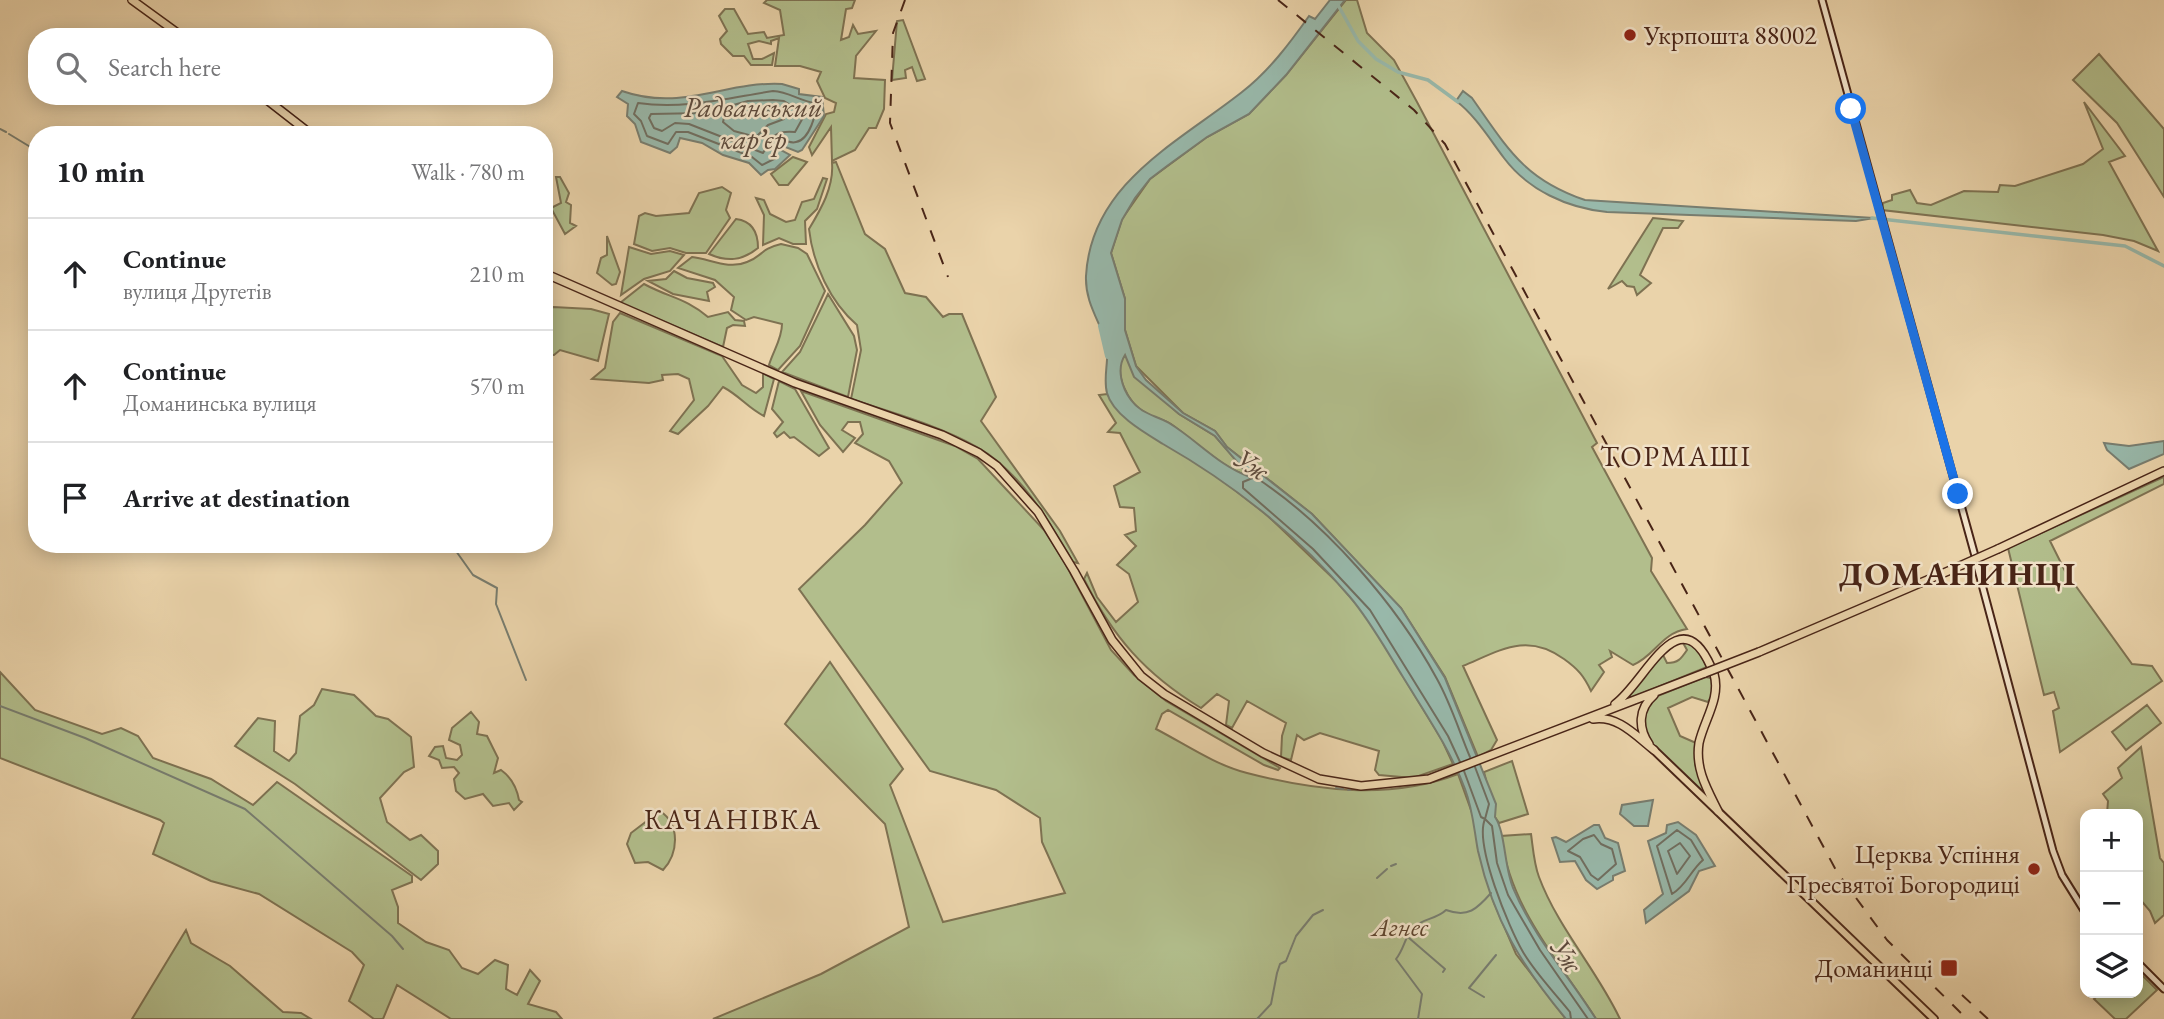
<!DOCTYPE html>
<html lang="en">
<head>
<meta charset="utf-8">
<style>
	body { margin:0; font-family:"EB Garamond",serif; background:#f6f6f6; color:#202124 }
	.controls { position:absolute; right:21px; bottom:21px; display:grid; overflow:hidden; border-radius:14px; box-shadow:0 4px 18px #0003 }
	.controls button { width:63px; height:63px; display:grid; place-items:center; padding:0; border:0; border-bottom:2px solid #e0e0e0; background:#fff; color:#202124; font:35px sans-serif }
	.stop { position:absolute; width:21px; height:21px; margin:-16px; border:5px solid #1a73e8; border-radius:50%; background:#fff }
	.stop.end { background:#1a73e8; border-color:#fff; box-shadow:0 2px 7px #0008 }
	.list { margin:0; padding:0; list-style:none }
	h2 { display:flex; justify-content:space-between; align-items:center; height:91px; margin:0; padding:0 28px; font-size:30px }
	h2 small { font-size:23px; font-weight:400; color:#757577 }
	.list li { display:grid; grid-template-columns:46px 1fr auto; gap:21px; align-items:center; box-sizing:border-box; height:112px; padding:0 28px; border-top:2px solid #e0e0e0 }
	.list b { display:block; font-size:26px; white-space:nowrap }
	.list p { margin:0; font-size:23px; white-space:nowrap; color:#757577 }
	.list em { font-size:23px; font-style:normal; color:#757577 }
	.icon { flex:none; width:38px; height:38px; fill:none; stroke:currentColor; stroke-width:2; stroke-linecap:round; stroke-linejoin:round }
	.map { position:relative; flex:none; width:2164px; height:1019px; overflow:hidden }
	.search { position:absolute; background:#fff; box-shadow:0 4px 18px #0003; left:28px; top:28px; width:525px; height:77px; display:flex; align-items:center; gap:18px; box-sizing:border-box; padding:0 24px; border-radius:28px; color:#757577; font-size:26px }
	.panel { position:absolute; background:#fff; box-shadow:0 4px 18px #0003; left:28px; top:126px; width:525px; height:427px; border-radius:28px }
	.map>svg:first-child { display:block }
	.green { fill:#b2be8c; stroke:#7e7252; stroke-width:2 }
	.water { fill:#98b8aa; stroke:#787d6f; stroke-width:2; fill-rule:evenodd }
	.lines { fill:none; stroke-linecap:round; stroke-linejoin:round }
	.shore { stroke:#706e60; stroke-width:2 }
	.stream { stroke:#787d6f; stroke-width:2 }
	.canal { stroke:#98b8aa; stroke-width:3.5 }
	.river { stroke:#98b8aa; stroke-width:6 }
	.secondary-casing { stroke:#492517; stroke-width:9 }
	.primary-casing { stroke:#492517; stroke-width:10 }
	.trunk-casing { stroke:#492517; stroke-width:10 }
	.secondary { stroke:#f1e2c8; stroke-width:5 }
	.primary { stroke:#ead3aa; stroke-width:6 }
	.trunk { stroke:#ead3aa; stroke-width:7 }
	.rail { stroke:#492517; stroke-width:2; stroke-dasharray:12 12; stroke-linecap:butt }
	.trunk-bridge-casing { stroke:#492517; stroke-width:10; stroke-linecap:butt }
	.trunk-bridge { stroke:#ead3aa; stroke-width:7 }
	.route { stroke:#1a73e8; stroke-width:9 }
	.poi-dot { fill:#8f2418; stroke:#f1e2c8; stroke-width:2.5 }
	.labels { text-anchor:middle; stroke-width:5; stroke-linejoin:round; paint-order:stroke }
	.poi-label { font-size:26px; fill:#492517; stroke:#f1e2c8; text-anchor:end }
	.park-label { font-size:26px; font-style:italic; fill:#5e442e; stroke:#f1e2c8 }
	.water-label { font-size:28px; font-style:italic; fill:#5d4a3c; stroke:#f1e2c8 }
	.neighbourhood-label { font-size:28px; letter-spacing:2px; fill:#492517; stroke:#f1e2c8 }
	.district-label { font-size:33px; font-weight:bold; letter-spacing:2px; fill:#492517; stroke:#f1e2c8 }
</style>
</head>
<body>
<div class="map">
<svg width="2164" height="1019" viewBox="0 0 2164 1019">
	<rect width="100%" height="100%" fill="#ead3aa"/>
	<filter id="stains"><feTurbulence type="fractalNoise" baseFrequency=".00286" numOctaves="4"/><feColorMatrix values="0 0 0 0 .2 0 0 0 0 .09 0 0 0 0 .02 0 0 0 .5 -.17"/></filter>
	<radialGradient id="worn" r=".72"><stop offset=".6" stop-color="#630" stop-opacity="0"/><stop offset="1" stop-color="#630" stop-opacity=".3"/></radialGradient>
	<path class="green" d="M767,0h88l-3,8 -6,1 -5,31 8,-3 4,-12 5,9 18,-3 -20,25 -2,22 31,2 -1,29 -8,19h-7l-14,22 -23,11 -1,-34 -19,28 -3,-8 17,-33 8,-2 2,-9 -11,-5 -8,-17 4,-9 -21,-6h-25l4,-28 -8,3v3l-12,-3 -11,3 5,15h9l12,-6 -2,12h-21l-7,-9h-11l-12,-12 -1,-5 7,-8 -8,-15 6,-7h9l14,25 16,-2 3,6 17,-3 -4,-25 -16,-7z
		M1346,0h11l10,33 27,27 23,42 180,341 -5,4 60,111 -1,13 36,58c-26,4 -32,27 -54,36l-23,-14 2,6 -13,8 5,7 -13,19c-7,-15 -13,-22 -27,-32 -37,-27 -63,-9 -101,7l34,74 -6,10 -13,7 -33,-80 -44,-69 -89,-94 -85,-67 -12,-16 -32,-18 -47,-47 -11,-36v-31l-14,-46 11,-34 28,-40 57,-42 42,-23 37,-39z
		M903,20l22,59 -8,2 -5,-14 -7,3 1,8 -14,2 5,-59z
		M2099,54l65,75v68l-47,-74 -44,-43z
		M2084,102l41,54 -16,6 49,89 -24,-10 -31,-6 -221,-25 1,-7 9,-3v-5l18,-5 7,13 14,2 33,-14 34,1 2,-7 15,1 68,-22 20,-15z
		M793,157l14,5 -19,23h-9l-8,-11z
		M836,162l29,72 20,15 20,44 21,4 17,20 6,-3h13l34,83 -15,24 79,110 18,32 -5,-1c-24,-41 -53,-91 -96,-115 -39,-22 -84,-34 -126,-48l10,-49 -4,-25c-27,-23 -44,-61 -48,-96 12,-20 25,-42 23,-66z
		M556,177h4l9,16 -3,9 5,3 -1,18 6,3 -11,8 -14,-26 10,-5z
		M823,178l4,1 -10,30 -12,12 1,23h-13l-14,-6 -16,7 1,-30 -8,-17 8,2 6,14 16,8 9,-2 7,-18 12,-3z
		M722,187l9,6 -5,17 4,8 -24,35h-20l-16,-5 -18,3 -18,-7 5,-28 6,-3 11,3 33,-3 10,-20z
		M1653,218l30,3 -5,7h-15l-23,47 11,8 -14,12 -3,-8 -7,-1 -5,-5 -14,8z
		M736,219c16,2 22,14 22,29 -16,13 -31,14 -49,6z
		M607,236l13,36 -4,12 -4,1 -15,-12 4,-15 6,-3z
		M781,244l17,4 9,6 18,37 -25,55 -22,24 -9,-5c4,-14 13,-26 13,-41l-28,-7 -8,3 -15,-10 3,-13 -19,-17 -37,-12 14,-11c18,2 37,13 55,5 16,-6 13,-13 34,-18z
		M629,247l22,7 19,-3 14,4 -14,16 -26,8 -23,16z
		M674,271l13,7 26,5 2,4 -8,5 2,9 -36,-7 -25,-13 18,-2z
		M644,284c26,14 42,14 64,33l20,-5 7,8 9,1 1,5 -12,-1 -6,3 -4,19 -103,-44z
		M828,294l26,42 3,14 -9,47 -66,-25 18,-20z
		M553,307l38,2 18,5 -11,47 -38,-11 -6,5h-10v-40z
		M620,313l102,43 20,29 14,8 7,-6v-14l11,6 -10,37c-16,-8 -24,-20 -41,-29l-15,19 -30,28 -8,-3 24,-31 -5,-21 -11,-5 -16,1 1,5 -14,3 -57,-4 13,-11 8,-46z
		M1125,354l28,37 26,23 36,22 36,41c-30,-9 -54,-35 -80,-53 -7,-5 -17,-6 -25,-11 -18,-9 -34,-40 -21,-59z
		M779,381l16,8 34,59 -10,8 -25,-19 -4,1 -6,-6 -7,5 -3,-4 9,-11 -11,-13z
		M801,391l154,55 23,13 66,71 21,33 46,87 23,25 32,26 114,67 -2,2 -14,-5 -96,-55 -6,4 -6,15c29,15 59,36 91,44 69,18 143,27 211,1l18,50 2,25 16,54 22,51 50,65h-853l108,-45 88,-47 -24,-103 -100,-100 45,-62 73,107 -13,16 53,137 122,-29 -23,-51 -2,-24 -44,-28 -66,-19 -131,-182 66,-64 37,-42 -13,-22 -34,-18 8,-9 -3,-12h-12l-6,8 13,8 -12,14 -23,-27z
		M1107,394l14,18 102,69 43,33 72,69 27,31 77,126 11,24 -40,14 -34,-3 -4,-5 4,-19 -59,-18 -16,7 -7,-5 -6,25 -10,-3 1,-21 4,-13 -39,-22 -15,27 -6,-3 3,-24 -12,-7 -16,14c-56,-34 -89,-72 -117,-129l3,-6 10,24 19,25 22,-20 -9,-28 -12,-9 19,-19 -11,-11 11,-4 -2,-23 -14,-1 -6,-21 26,-14 -20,-39 -12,-1 8,-9 -17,-28z
		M2164,477v7l-114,57 15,30 67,93 20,2 10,15 -102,71 -7,-41 6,-3 -5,-16 -10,3 -36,-147z
		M1682,641l14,5 11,21 -81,33 36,-47 5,10c11,0 14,-4 20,-13z
		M0,672l35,38 67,24 19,-6 17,8 15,22 58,21 42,26 24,-23 135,94v6l-20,8 6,17v16l28,19 23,8 13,18 16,6 17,-14 13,5 -2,24 11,6 13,-25 10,11 -12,23 28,8 6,7h-111l-54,-34 -14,34h-9l-25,-18 15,-36 -12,-13 -93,-58 -48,-13 -58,-27 11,-31 -4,-3 -160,-62z
		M1705,677l6,1 2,15 -5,9 -16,-5 -24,11 12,28 16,7 -1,21 10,31 -50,-47 -12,-16 3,-25 9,-10z
		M322,689l32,6 22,21 12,3 23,18 3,30 -10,5 -24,26 7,24 23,18 11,-5 17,16v13l-17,16 -126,-96 -60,-38 23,-28 17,3 -1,30 15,10 7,-8 4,-37 14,-11z
		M2147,705l14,18 -35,27 -14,-18z
		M471,712l8,10 -2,12 10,2 11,22 -4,15 7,-3c10,7 16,19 18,30l3,2 -8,8 -5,-7 -16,3 -10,-12 -18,5 -9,-8 -2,-12 5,-6 -5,-6 -12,1 -3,-8 -10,-4 6,-9 8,-1 3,12 11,2 5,-5 -2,-10 -11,-5 3,-12z
		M2141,747l19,111 4,5v52l-9,8 -5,-12 -12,-14v-26l3,-3 -3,-7v-47h-31l1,-13 -5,-7 19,-16 -4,-10z
		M1512,761l16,53 -29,9 -4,-6 -11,-45z
		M660,811c21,14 18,43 3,59l-15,-8 -13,1 -8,-19 4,-11z
		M1531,834c2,14 3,30 8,43 19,51 58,93 81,142h-24c-38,-59 -86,-111 -95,-183z
		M186,930l5,13 39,23 53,46 18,1 10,6h-179z
		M2138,971l19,19 -31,29h-11l-21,-20 6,-6h38z"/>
	<path class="water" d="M1330,0h15l-59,75 -37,39 -42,23 -40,29 -17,13 -15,19 -13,22 -11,33 14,46v31l11,36 10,14 37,33 32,18 12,16 85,67 89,94 44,70 51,126 -1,13c11,16 9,52 19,73 20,47 55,86 82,129h-30c-45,-54 -72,-98 -88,-168 -4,-21 -5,-41 -13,-62 -15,-40 -40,-76 -62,-112 -17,-27 -32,-55 -53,-80 -52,-61 -117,-113 -187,-153 -18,-11 -50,-29 -56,-51 -5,-18 5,-38 -3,-57 -8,-20 -19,-37 -18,-60 5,-93 93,-134 156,-184 27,-21 48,-49 67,-76l6,3zM1125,355l9,22 45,37 36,22 35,41c-31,-11 -53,-37 -81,-54 -14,-8 -28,-9 -38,-23 -9,-12 -15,-31 -6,-45z
		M782,84l17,5v5l23,3 2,19 -22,34 -4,2 -15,-6 -2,4 9,5 -15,14 -7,1 -7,5 -12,-12 -26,-8 -21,-12 -22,-5 -3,9 -7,6 -29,-11 -6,-18 -8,-8 1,-12 -11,-7 5,-6c60,21 103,-10 160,-7z
		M1463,91l9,7c36,51 52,81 113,102l289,18 -18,3 -249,-9c-40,-4 -79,-22 -103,-54 -15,-20 -30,-44 -48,-57z
		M2164,441v13l-35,15 -22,-19 -3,-7 25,3z
		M1653,800l-5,26h-14l-14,-12 2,-9z
		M1678,822l18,13 19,31 -16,5 -10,20 -43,32 -2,-13 19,-16 -15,-53 18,-8 1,-8z
		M1594,825h5l6,13 13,5 7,28 -12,5v4l-16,9 -11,-9 -11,-19 -15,1 -8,-24 4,-1 10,5z"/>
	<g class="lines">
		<path class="shore" d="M773,91c16,1 25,9 41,12 4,10 -5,37 -18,39 -6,2 -10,-3 -17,-1l-4,7 1,10 -14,7 -10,-8 -64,-25h-12l-8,12 -21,-8 -6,-15 -7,-7 4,-11c45,7 90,-5 135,-12z
			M773,100l11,1 21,13 -10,18c-22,-2 -23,6 -32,21l-74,-29 -14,-1 -13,8 -8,-3 -5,-10 2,-4 53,-1 44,-12z
			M773,110l7,1 4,8 -16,6 -12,12 -22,-6 -11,-9 1,-4z
			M1460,762l-12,-26 -78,-126 -57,-61 -70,-61v-6l12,-5c71,46 142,128 182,202 14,25 22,52 33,78
			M1464,771l17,46 4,2 4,-15 -14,-37
			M1677,830l14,10 12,20c-12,10 -17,26 -31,34l-15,-48z
			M1594,835l7,9 11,5 4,15 -18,16 -7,-5 -11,-18 -12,-6 15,-12z
			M1680,843l10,13 -13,18 -9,-23z
			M1571,1019l-1,-7c-16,-20 -34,-38 -47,-60 -14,-24 -49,-108 -38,-133l7,7 5,37 11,32 32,55 48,69"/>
		<path class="stream" d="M0,129l6,3
			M9,134l28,17
			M451,544l22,31 24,13 -1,16 30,76
			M0,706l85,32 160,71 147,127 11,13
			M1336,788l7,1
			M1348,790h2
			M1391,866l5,-2
			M1377,878l10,-9
			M1409,938l36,31 -2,3
			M1484,997l-15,-9 27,-33
			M1257,1019l14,-15 6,-31 3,-9 6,-3 10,-25 17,-21 10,-5
			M1418,1019l4,-25 -26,-35c8,-10 9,-22 16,-30 9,-11 24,-9 34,-19 22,8 31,-1 45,-17"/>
		<path class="canal" d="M1338,5l20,36 18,18 22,13 30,8 30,22
			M1872,218l253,28 39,20"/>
		<path class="river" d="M1094,277l5,-30
			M1101,326l7,30"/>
		<g class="secondary-casing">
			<path id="secondary" d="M1822,0l153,556
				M1976,562l77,289 9,24 23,37
				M2138,963l26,26"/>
		</g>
		<g class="primary-casing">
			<path id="primary" d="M1654,750l280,269"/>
		</g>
		<g class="trunk-casing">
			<path id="trunk" d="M132,0l51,37
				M262,96l50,39
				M544,273l251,110 147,52 37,18 18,13 41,46 36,59 38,69 29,36 23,18 99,59 56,26 42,7 68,-7 276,-106
				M1998,549l166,-78
				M1759,652l194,-83
				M1714,674c7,24 -10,46 -15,69 -4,26 8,46 19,68
				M1615,704c30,-21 64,-109 96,-37
				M1593,719c25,-4 43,17 61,31
				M1649,744c-11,-16 -11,-35 5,-49"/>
		</g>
		<use href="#secondary" class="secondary"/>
		<use href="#primary" class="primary"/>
		<use href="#trunk" class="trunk"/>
		<path class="rail" d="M905,0l-12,33 -3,90 58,154
			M1278,0l136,110 31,34 392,728 50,68 80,79
			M1962,995l26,24"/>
		<g class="trunk-bridge-casing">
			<path id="trunk-bridge" d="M1953,569l45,-20
				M1705,673l54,-21"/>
		</g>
		<use href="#trunk-bridge" class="trunk-bridge"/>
	</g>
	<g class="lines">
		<path class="route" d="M1851,109l107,385"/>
	</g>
	<g class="poi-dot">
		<circle cx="1630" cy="35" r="7"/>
		<circle cx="2034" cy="869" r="7"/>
		<rect x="1940" y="959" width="18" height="18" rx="3.5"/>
	</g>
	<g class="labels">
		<g class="poi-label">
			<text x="1644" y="44" text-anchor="start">Укрпошта 88002</text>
			<text x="2020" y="863">Церква Успіння<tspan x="2020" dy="30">Пресвятої Богородиці</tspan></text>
			<text x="1933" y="977">Доманинці</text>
		</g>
		<g class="park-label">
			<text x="1400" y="936">Агнес</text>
		</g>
		<g class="water-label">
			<text x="753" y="117">Радванський<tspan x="753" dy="32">карʼєр</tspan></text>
			<text transform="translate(1252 464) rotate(33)" y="10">Уж</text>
			<text transform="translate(1567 955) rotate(57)" y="10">Уж</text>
		</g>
		<g class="neighbourhood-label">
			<text x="1676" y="466">ТОРМАШІ</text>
			<text x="733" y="829">КАЧАНІВКА</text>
		</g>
		<g class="district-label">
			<text x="1958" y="585">ДОМАНИНЦІ</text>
		</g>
	</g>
	<rect width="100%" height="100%" filter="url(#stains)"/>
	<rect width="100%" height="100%" fill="url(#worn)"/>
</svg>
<div class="controls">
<button>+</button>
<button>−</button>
<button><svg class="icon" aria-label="layers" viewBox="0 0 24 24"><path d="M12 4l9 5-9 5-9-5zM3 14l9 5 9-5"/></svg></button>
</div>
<div class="stop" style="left:1851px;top:109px"></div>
<div class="stop end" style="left:1958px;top:494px"></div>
<div class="search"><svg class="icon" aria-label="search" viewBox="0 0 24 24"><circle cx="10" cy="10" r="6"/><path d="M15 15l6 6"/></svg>Search here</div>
<section class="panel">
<h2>10 min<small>Walk · 780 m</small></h2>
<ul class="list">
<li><svg class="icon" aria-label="ahead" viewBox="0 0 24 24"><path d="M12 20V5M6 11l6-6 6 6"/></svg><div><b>Continue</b><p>вулиця Другетів</p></div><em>210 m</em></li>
<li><svg class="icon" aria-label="ahead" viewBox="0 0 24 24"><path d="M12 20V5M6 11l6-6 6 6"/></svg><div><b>Continue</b><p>Доманинська вулиця</p></div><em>570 m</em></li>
<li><svg class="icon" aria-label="arrive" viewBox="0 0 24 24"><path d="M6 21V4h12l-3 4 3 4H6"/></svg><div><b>Arrive at destination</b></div></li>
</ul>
</section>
</div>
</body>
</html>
